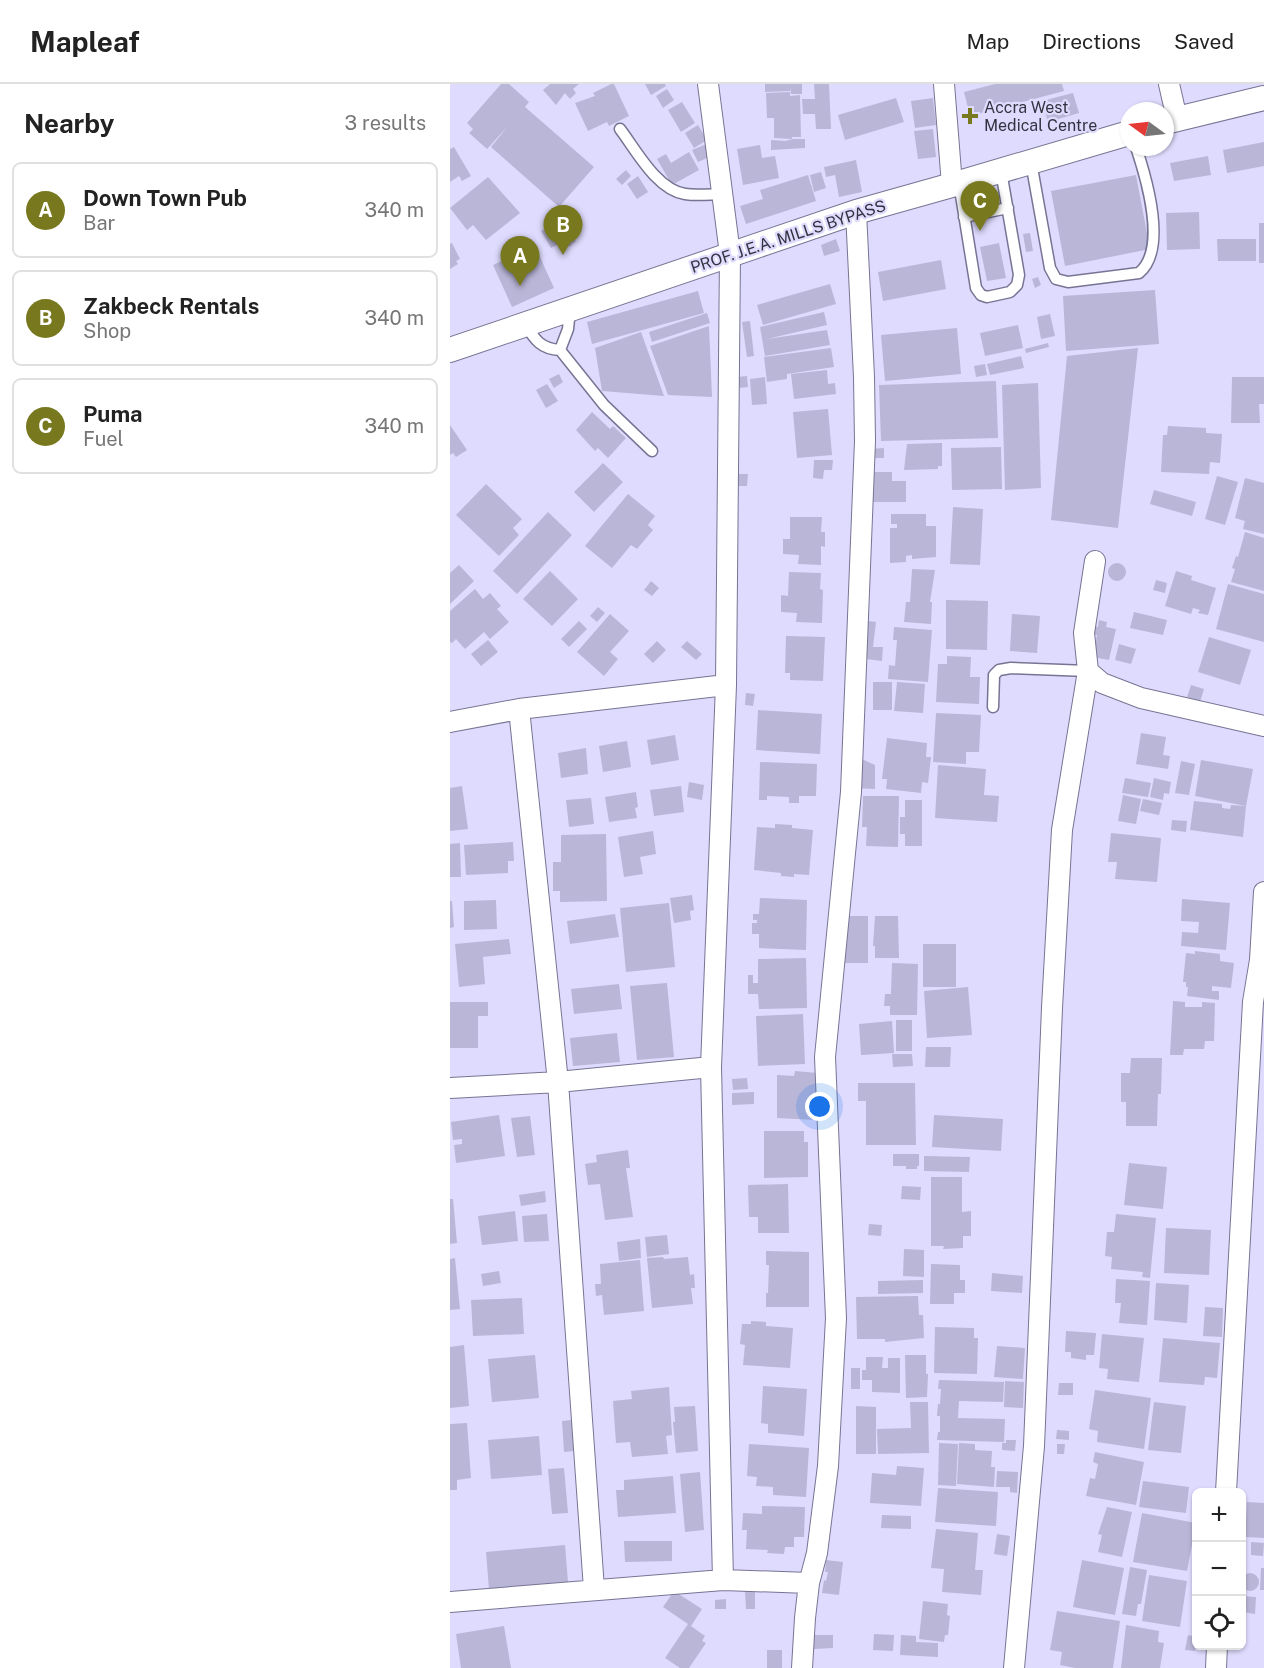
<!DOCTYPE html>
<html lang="en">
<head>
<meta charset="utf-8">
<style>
	body { margin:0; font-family:"Public Sans",sans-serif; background:#f6f6f6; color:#222 }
	.controls { position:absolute; right:18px; bottom:18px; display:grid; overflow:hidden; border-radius:9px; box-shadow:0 2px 4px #0004 }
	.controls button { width:54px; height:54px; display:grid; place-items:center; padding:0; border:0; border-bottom:2px solid #e0e0e0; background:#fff; color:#222; font:30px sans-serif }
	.compass { position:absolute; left:670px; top:18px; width:54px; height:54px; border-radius:50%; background:#fff; box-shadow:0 2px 4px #0004; rotate:285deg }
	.you { position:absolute; left:370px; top:1023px; width:21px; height:21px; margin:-15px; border:4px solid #fff; border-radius:50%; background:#1a73e8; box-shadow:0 0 0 9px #1a73e833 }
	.badge { display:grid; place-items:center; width:39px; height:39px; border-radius:50%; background:#78781f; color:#fff; font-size:20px; font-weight:700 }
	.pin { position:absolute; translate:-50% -50px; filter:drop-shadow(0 2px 3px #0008) }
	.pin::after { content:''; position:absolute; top:32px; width:21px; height:18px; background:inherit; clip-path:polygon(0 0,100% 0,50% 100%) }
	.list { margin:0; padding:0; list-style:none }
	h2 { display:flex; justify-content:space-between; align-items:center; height:78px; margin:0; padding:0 24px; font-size:26px }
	h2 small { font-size:20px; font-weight:400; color:#767676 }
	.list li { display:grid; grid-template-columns:39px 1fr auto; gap:18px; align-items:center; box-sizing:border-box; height:96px; margin:0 12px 12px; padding:0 12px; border:2px solid #e0e0e0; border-radius:9px }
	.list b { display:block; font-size:22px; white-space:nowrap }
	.list p { margin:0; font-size:20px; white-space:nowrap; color:#767676 }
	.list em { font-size:20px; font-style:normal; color:#767676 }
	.icon { flex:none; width:33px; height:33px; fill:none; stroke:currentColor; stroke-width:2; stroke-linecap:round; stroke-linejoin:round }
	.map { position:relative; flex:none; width:814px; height:1584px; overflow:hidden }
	header { display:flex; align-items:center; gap:36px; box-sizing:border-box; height:84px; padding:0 30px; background:#fff; border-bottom:2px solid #e0e0e0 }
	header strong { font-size:28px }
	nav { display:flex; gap:33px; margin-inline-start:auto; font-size:21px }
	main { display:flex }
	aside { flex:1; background:#fff }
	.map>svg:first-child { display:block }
	.building { fill:#bab6d8 }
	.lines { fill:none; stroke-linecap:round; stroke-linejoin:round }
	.service-casing { stroke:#777493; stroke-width:13 }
	.minor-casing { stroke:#777493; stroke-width:22 }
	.tertiary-casing { stroke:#777493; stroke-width:26 }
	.service { stroke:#fff; stroke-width:10 }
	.minor { stroke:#fff; stroke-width:20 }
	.tertiary { stroke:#fff; stroke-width:24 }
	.poi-dot { fill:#78781f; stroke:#dfdbfe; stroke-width:2 }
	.labels { text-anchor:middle; stroke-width:4.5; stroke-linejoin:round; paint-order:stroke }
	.poi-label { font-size:16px; fill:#343240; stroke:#dfdbfe; text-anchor:start }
	.street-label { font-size:16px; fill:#343240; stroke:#dfdbfe }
</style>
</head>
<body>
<header>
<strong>Mapleaf</strong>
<nav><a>Map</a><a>Directions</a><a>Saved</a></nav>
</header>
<main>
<aside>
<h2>Nearby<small>3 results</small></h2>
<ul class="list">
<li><span class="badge">A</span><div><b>Down Town Pub</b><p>Bar</p></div><em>340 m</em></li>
<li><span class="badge">B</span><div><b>Zakbeck Rentals</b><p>Shop</p></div><em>340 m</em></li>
<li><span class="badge">C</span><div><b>Puma</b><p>Fuel</p></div><em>340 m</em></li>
</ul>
</aside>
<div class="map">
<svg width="814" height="1584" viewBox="0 0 814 1584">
	<rect width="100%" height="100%" fill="#dfdbfe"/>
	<path class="building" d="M51,0h8l20,18 -4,5 69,60 -35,40 -68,-60 17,-21 -21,23 -18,-16 4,-4 -6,-6z
		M100,0h29l-6,5 3,4 -6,6 -5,-6 -9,12 -13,-15z
		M161,0h3l15,32 -20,10 -2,-4 -19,9 -13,-28 20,-7 -2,-3z
		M195,0h20l1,2 -15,9z
		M315,0h37v10h-11l-1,-6v3l-25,1z
		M364,0h15l2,45h-15l-1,-15h-12l-1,-15h13z
		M545,0h67l2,7 -94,25 -6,-24z
		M217,5l7,11 -11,8 -7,-12z
		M340,8v4l10,-1 1,42h-9v2l-18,-1v-20h-7l-1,-25z
		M623,9l6,20 -31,9 -6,-21z
		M446,14l8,24 -59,18 -7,-25z
		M483,14l3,27 -21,3 -4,-27z
		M232,18l13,21 -14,9 -13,-22z
		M248,41l9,15 -13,8 -9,-15z
		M483,45l3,28 -18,2 -4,-28z
		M343,55h12v9l-34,2v-10l14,1z
		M814,58v24l-37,7 -4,-23z
		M259,59l5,12 -16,7 -6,-12z
		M310,61l2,13 13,-2 4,22 -36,7 -6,-36z
		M4,63l17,29 -9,5 -3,-5 -9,6v-33z
		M239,68l10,18 -27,15 -15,-26 9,-5 5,9z
		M758,72l3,19 -37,6 -4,-18z
		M406,76l6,32 -23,5 -4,-22 -9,2 -2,-10z
		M176,86l5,6 -9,9 -6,-6z
		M371,88l5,16 -12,4 -4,-17z
		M358,91l8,26 -70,23 -6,-18 23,-7 -3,-9z
		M686,91l14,74 -85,17 -14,-75z
		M188,92l10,16 -11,7 -10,-15z
		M38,93l32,36 -34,27 -13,-15 -6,5 -17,-22z
		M749,128l1,37 -33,1 -1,-37z
		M108,134l18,23 -7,6 -19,-23z
		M809,139h5v40h-5z
		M100,142l10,17 -9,5 -10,-17z
		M580,149l3,18 -7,1 -3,-18z
		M386,155l4,12 -16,5 -3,-11z
		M767,155h39v22h-38z
		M2,159l8,16 -4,2 2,3 -8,5v-25z
		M549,159l7,35 -19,3 -7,-34z
		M85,162l19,42 -42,19 -19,-42z
		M491,176l5,29 -63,12 -5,-29z
		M588,193l3,8 -6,3 -3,-9z
		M380,200l6,20 -73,21 -6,-20z
		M705,206l4,54 -93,7 -3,-55z
		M248,207l6,22 -112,31 -5,-22z
		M374,228l3,13 -60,14 60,-9 3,15 -65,11 -5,-29z
		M257,229l3,10 -58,19 -3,-10z
		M600,230l5,22 -14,3 -4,-22z
		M300,237l4,35 -7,1 -5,-35z
		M568,241l5,23 -38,8 -5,-23z
		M259,242l3,71 -44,-2 -18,-49z
		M507,244l4,46 -76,7 -4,-46z
		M191,248l23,64 -62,-5 -7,-43z
		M598,259l1,4 -23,6 -1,-4z
		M381,264l3,19 -47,7v5l-20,3 -3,-25z
		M688,264l-20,180 -67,-8 16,-164z
		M571,272l3,12 -34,7 -3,-11z
		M535,280l2,11 -11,2 -2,-11z
		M377,286l1,14 7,-1 1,11 -42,5 -3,-25z
		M109,290l4,8 -9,6 -5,-9z
		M297,292l1,11 -9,1 -1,-11z
		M315,293l2,27 -15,1 -2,-26z
		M782,293h32v27h-5l1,19h-29z
		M546,297l2,57 -117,3 -2,-56z
		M588,299l3,105 -36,2 -3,-105z
		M97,300l11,17 -12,7 -10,-18z
		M378,325l4,46 -35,3 -4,-46z
		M142,328l18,17 3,-3 13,12 -18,20 -10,-10 -3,3 -19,-21z
		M0,341l17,25 -11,7 -3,-4 -3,2z
		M718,342l38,2v5l16,1 -2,29 -10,-1 -1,12 -48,-2 2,-37h4z
		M492,359v23h-4v3l-34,1 3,-26z
		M551,363l1,42 -50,1 -1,-42z
		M434,364v10h-15v-9z
		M364,376h19l-1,10h-8l-1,9 -10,-1z
		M153,379l20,19 -29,30 -20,-20z
		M416,388h26v9h14v21h-40z
		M285,390h13l-1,12h-13z
		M767,392l21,6 -13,43 -20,-6z
		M795,394l19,5v51l-21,-5 2,-8 -10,-3z
		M36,400l36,35 -9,9 6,7 -20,21 -43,-41z
		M704,406l42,12 -4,14 -42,-12z
		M178,410l27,22 -7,9 5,5 -16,19 -6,-4 -19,23 -27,-22z
		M503,423l30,2 -3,56 -30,-1z
		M98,428l24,23 -55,59 -24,-23z
		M441,430h35v12h10v31l-24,2v-4l-6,1v6l-16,1v-35h7v-4h-6z
		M340,433h32l-1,15h4v15l-4,-1v19l-23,-1 1,-9 -16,-1v-15h7z
		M795,448l19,6v53l-33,-9 4,-13 -3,-1 4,-12 2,1z
		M658 488a9 9 0 1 1 18 0a9 9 0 1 1-18 0Z
		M9,481l15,16 -24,23v-31z
		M462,485l23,1 -5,32h2l-1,22 -27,-2 2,-20h4z
		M100,487l28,28 -26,27 -29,-27z
		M726,487l16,5 -1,4 25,8 -8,27 -10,-2 2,-3 -7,-2 -2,6 -26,-8z
		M339,488l32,1 -1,16 3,1 -1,33 -26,-1 1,-9 -16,-1v-17l7,1z
		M706,496l11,3 -2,10 -12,-3z
		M201,497l8,7 -7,8 -8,-6z
		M778,500l36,10v48l-48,-13z
		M25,505l8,10 7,-6 11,13 -4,3 12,13 -19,17 -6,-7 -19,17 -9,-10 -4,4 -2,-1v-31z
		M496,516l42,1 -1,49 -41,-1z
		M148,523l7,6 -8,9 -7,-6z
		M684,528l33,8 -4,15 -33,-7z
		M160,530l19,17 -19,21 8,7 -14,17 -27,-24z
		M562,530l28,2 -3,37 -27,-2z
		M411,536l15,2 -3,25h10l-1,14 -25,-3z
		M649,536l8,2 -1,5 10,2 -7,31 -16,-3 4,-22 -7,-1 2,-9 6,2z
		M129,537l8,8 -18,18 -8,-8z
		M444,543l38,3 -4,52 -40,-3 1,-14 6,1 2,-26h-4z
		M336,552l39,1 -2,44 -33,-1v-7h-5z
		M759,553l42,13 -11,35 -42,-13z
		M38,556l10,12 -17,14 -10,-12z
		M207,557l9,9 -13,13 -9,-9z
		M237,557l15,13 -6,6 -15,-13z
		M669,560l17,5 -5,15 -16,-4z
		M497,572l24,1 -1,20h10l-1,27 -43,-2 2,-38h9z
		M423,598h19v28h-19z
		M447,598l28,2 -2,29 -29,-2z
		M741,601l13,4 -4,13 -13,-5z
		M296,609l9,1 -2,12 -8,-1z
		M308,626l64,4 -2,40 -64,-4z
		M486,629l45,2 -2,37h-13v12l-33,-2z
		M691,649l25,4 -3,18 7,1 -2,13 -32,-5z
		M225,651l4,25 -28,5 -4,-25z
		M437,654l40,5 -1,14h5l-3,26 -6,-1 -1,11 -35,-4 1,-10h-5z
		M177,657l4,26 -28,5 -4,-26z
		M136,664l2,26 -27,4 -3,-25z
		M405,672l20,9v24l-21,-1z
		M751,676l52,9 -7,37 -51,-10z
		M731,677l14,3 -6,31 -14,-2z
		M310,678l57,2 -1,32h-17v7h-10v-6l-22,-1v4h-8z
		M488,681l48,4 -2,26 15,1 -2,26 -62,-4z
		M675,694l26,5 -3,14 -26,-4z
		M704,694l17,4 -2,12 -5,-1 -1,7 -13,-3z
		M239,698l15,3 -2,15 -15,-3z
		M12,702l6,43 -18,2v-43z
		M231,702l3,26 -30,4 -4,-26z
		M186,708l2,15 -3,1 2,10 -28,4 -4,-25z
		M673,711l18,4 -5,25 -18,-3z
		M413,712h36l-1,51 -32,-1 1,-19h-5z
		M141,714l3,26 -25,3 -3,-27z
		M693,715l19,4 -3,12 -19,-4z
		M455,716h17v46h-17v-12h-5v-17h5z
		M744,717l28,3v4l8,1 1,-4 15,1 -3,31 -53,-7z
		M722,736l15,1 -1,11 -15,-2z
		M325,740l17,1v3l21,2 -4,45 -15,-1v3l-13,-1v-3l-27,-3 3,-43 18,1z
		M203,747l3,23 -16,3 3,17 -19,3 -6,-40z
		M661,749l50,5 -4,44 -42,-3 2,-17h-9z
		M156,750l1,67 -47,1v-11h-7v-29h8v-27z
		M63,758l1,19h-6v12l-42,2 -2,-30z
		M10,759l1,34h-11v-33z
		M242,811l2,15 -4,1 1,9 -17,3 -4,-25z
		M310,814l47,2 -1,50 -47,-2v-14h-7v-11h5v-3h-4v-6h6z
		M732,815l48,4 -4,47 -45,-4 1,-14 16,1 1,-11 -18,-1z
		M46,816l1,29 -33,1v-29z
		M0,817h2l2,26 -4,1z
		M219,819l6,64 -49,5 -6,-64z
		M165,830l4,23 -49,7 -3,-23z
		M392,832h26v47h-25z
		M425,832h23l1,42h-24v-12h-2z
		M59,855l2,15 -28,3 2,27 -26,3 -4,-43z
		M473,860h33v43h-33z
		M745,867l25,3v7l14,2 -3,25 -19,-2v5h7v9l-32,-4 1,-9h-2v-5h-3l3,-29 9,1z
		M356,874l1,50 -48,1 -1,-15h-10v-19h5v8h5v-24z
		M442,879l26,1 -1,51h-27v-9h-6l1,-12h6z
		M217,899l7,74 -37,3 -7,-74z
		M169,900l3,25 -48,5 -3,-25z
		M518,903l4,48 -45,3 -3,-47z
		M723,917l12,1v5h17v-5l13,1 -1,38h-9l-1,8h-20l-1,6h-13z
		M0,918h38v14h-10v32h-28z
		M353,930l2,50 -47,2 -2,-50z
		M446,936h16v31h-16z
		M442,937l2,32 -33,2 -2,-31z
		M167,949l3,29 -47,4 -3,-28z
		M476,963h25l-1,20h-25z
		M442,970h20l1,12 -20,1z
		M681,974h31l-1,36h-3l-1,32h-31v-24h-5v-29h9z
		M345,987l23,2 -2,47 -39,-2v-43l17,1z
		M297,994l1,11 -15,1 -1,-11z
		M408,999h57l1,62h-50v-44h-8z
		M304,1008v12l-22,1v-12z
		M49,1031l6,41 -49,7 -2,-18 8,-1v-5l-9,1 -2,-18z
		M484,1031l69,4 -2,32 -69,-4z
		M80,1032l5,39 -18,2 -6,-39z
		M314,1047h40v11h4v35l-44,1z
		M178,1066l2,18h-4l7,49 -28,3 -5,-36 -12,1 -3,-21 12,-2 -1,-7z
		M443,1070h26v12h-2v3h-11v-3h-13z
		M474,1072l46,1 -1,15 -45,-1z
		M679,1079l38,4 -4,42 -39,-4z
		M481,1093h31v35l9,-1v25h-8v12l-20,1 1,-3h-13z
		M338,1100l1,49h-31v-16h-9l-1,-32z
		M452,1102l19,1 -1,13 -19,-1z
		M95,1107l1,11 -25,4 -2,-11z
		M0,1115h3l4,44 -7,1z
		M65,1127l3,30 -36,4 -4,-29z
		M97,1130l2,27 -25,1 -2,-26z
		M666,1130l40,4 -6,60 -8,-1 1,-5 -32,-3 1,-12 -7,-1 2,-24h7z
		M419,1140l13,1 -1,11 -13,-1z
		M716,1144l45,2 -2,45 -45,-2z
		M217,1151l2,19 -22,3 -2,-20z
		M190,1155l1,19 -22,3 -2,-19z
		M454,1165l20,1v27l-21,-1z
		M316,1167l43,1v55h-43v-14h2l1,-28h-3z
		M213,1173l1,2 24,-2 2,18 4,-1 1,14h-4l2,16 -41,4 -5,-50z
		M5,1174l5,51 -10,1v-51z
		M190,1176l4,51 -40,4 -2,-20 -6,1 -1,-12h6l-1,-20z
		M481,1180l29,1v15h5v13h-11v11h-24z
		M49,1187l2,12 -18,3 -2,-12z
		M542,1189l31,3 -1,17 -31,-2z
		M666,1195l34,2 -3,44 -28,-2 2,-20h-6z
		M473,1196v13l-45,1v-13z
		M706,1199l33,2 -2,38 -33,-3z
		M468,1212l1,19h4l1,23 -39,4v-3h-28l-1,-42z
		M72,1214l2,36 -51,2 -2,-36z
		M755,1223l18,1 -1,29 -19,-1z
		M301,1237l15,1v4l27,2 -3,40 -47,-3 2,-20 -5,-1 2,-20h9z
		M485,1243l39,1v10h4l-1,36 -43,-1z
		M616,1247l30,2 -2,22h-8v5l-15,-2v-6h-6z
		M652,1250l42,4 -5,44 -32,-3 1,-10 -9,-1z
		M713,1254l57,5 -3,35 -12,-1 -1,8 -45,-3z
		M14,1261l5,61 -19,2v-61z
		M547,1262l28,2 -2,31 -29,-2z
		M85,1271l4,43 -47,4 -4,-43z
		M455,1271h21v19h2l-1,23 -21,1z
		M416,1273h17l-1,11h6v-10h12v35l-28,-1v-12h-10v-10h4z
		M401,1284h9v21h-9z
		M489,1296l65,2 -1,20 -44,-1 -1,17 47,1 -1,23 -67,-2 1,-8h2v-16h-3l1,-12h2l1,-15h-3z
		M555,1297l19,1 -1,26 -19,-1z
		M609,1299h14v12h-15z
		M313,1302l44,3 -3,47 -36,-3v-9l-7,-1z
		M219,1303l3,48 -6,1 2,18 -36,3 -2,-15 -14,1 -3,-42 19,-2 -1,-8z
		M645,1306l56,8 -7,51 -47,-7 1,-11 -9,-2z
		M460,1318h18l1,51 -51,1 -1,-25 34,-1z
		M704,1318l32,4 -5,47 -33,-3z
		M245,1322l3,45 -22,2 -3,-31h2l-1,-15z
		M406,1322l20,1v47h-20z
		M122,1336l2,31 -10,1 -2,-31z
		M17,1339l4,55 -14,2v10h-7v-66z
		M607,1346l12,1v9l-13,-1z
		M89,1352l3,39 -51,4 -3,-39z
		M556,1356h10l-1,11 -13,-1v-7h4z
		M489,1359l19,1 -2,42 -18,-1z
		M509,1359l16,1v6l17,1 -1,16h4l-1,20 -37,-3z
		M299,1360l60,4 -3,49 -33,-2v-8l-17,-1 1,-9 -10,-1z
		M607,1360h8l-1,10h-7z
		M645,1368l49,10 -8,43 -50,-9 4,-18 5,1 3,-15 -5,-2z
		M447,1382l27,2 -3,38 -51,-3 2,-30 24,2z
		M114,1384l4,45 -16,1 -4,-45z
		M547,1387l21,1 -1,21 -7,-1v-5h-14z
		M250,1388l4,58 -19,2 -5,-58z
		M223,1392l3,37 -58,4 -2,-27h8v-10z
		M693,1397l46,6 -3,26 -47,-6z
		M488,1404l60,4 -2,34 -61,-4z
		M797,1418l17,1v35l-19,-1z
		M312,1422l43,1 -1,30h-10v10h-9l-1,7 -17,-1 1,-3 -22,-1 1,-19h-5l1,-17 19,1z
		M657,1423l25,5 -10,45 -24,-5 4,-17 -4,-1z
		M692,1429l54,10 -9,48 -54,-9z
		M432,1431l29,1v13l-30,-1z
		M486,1445l42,4 -3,37h8l-2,25 -39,-3 2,-23 -13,-1z
		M547,1450l13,2 -3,20 -13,-2z
		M174,1457h48v20l-47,1z
		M801,1458l13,1 -1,13 -12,-1z
		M115,1461l3,37 -79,7 -3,-37z
		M376,1476l17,2 -4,33 -17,-2 2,-13 2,1 2,-9h-3z
		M632,1476l42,8 -9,47 -42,-8z
		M680,1483l17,3 -6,34h-3l-2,12 -14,-2z
		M811,1484h3v22h-4z
		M791 1498a9 9 0 1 1 18 0a9 9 0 1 1-18 0Z
		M699,1491l38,6 -7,46 -38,-6z
		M224,1507l28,18 -11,17 14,10 -3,5 4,2 -17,25h-9l-15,-10 23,-34 -25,-17z
		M295,1507h10v18h-9z
		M792,1512l14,1 -1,17 -13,-2z
		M276,1515v10h-11v-9z
		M473,1517l25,3 -1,11 3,1 -2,19h-3l-1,7 -25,-3z
		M607,1527l63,10 -7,47h-38l-15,-3 2,-13 -12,-2z
		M676,1541l33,6 -1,11 6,1 -4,25h-39z
		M54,1542l7,42h-50l-5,-34z
		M424,1550l20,1 -1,16 -20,-1z
		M364,1551h19v13l-19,1z
		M451,1551l15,1v6l22,1v14l-38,-2z
		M738,1551l8,2 -1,14 -10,-1z
		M317,1566h15v18h-15z"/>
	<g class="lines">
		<g class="service-casing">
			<path id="service" d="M170,45c16,21 37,61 65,65 13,2 26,0 38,0
				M581,78l19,106 6,11 12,3 71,-9c29,-24 7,-96 -3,-126
				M509,99l17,105 5,7 6,2 23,-5 7,-7 2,-10 -18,-104
				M514,133l44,-9
				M120,225l-2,20 -8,21 44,55 48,46
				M75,240c10,16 16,25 35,26
				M543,623l1,-32 5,-5 12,-2 77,3"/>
		</g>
		<g class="minor-casing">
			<path id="minor" d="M258,0l22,170 -4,431 -15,382 12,513
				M494,0l8,101
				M719,0l8,35
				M645,477l-11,72 4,38 14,12 39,15 123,28
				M69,625l39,373 36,507
				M0,638l69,-13 207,-24
				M0,1004l108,-6 153,-15
				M776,1408l27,-490 7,-42 4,-68
				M0,1518l273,-22 86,3
				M352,1584l3,-50 4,-35 8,-30 11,-87 8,-148 -11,-261 26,-265 14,-351 -1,-64 -8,-165
				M564,1584l20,-222 18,-438 10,-178 26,-159
				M766,1584l1,-22"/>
		</g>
		<g class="tertiary-casing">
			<path id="tertiary" d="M715,38l99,-24
				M0,266l406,-138 96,-27 177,-52"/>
		</g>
		<use href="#service" class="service"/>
		<use href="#minor" class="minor"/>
		<use href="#tertiary" class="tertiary"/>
	</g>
	<path class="poi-dot" d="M517 23h6v6h6v6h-6v6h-6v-6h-6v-6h6z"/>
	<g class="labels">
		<g class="poi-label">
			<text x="534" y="29">Accra West<tspan x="534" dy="18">Medical Centre</tspan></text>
		</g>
		<g class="street-label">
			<text transform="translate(338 152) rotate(-18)" y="6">PROF. J.E.A. MILLS BYPASS</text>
		</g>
	</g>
</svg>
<div class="controls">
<button>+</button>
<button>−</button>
<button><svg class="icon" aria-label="locate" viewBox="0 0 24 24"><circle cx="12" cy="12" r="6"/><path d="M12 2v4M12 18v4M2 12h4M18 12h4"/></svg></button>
</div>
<svg class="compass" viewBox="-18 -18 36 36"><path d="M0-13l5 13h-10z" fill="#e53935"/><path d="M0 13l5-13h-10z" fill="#767676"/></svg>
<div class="you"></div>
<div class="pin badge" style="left:70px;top:202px">A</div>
<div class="pin badge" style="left:113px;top:171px">B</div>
<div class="pin badge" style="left:530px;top:147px">C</div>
</div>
</main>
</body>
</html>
